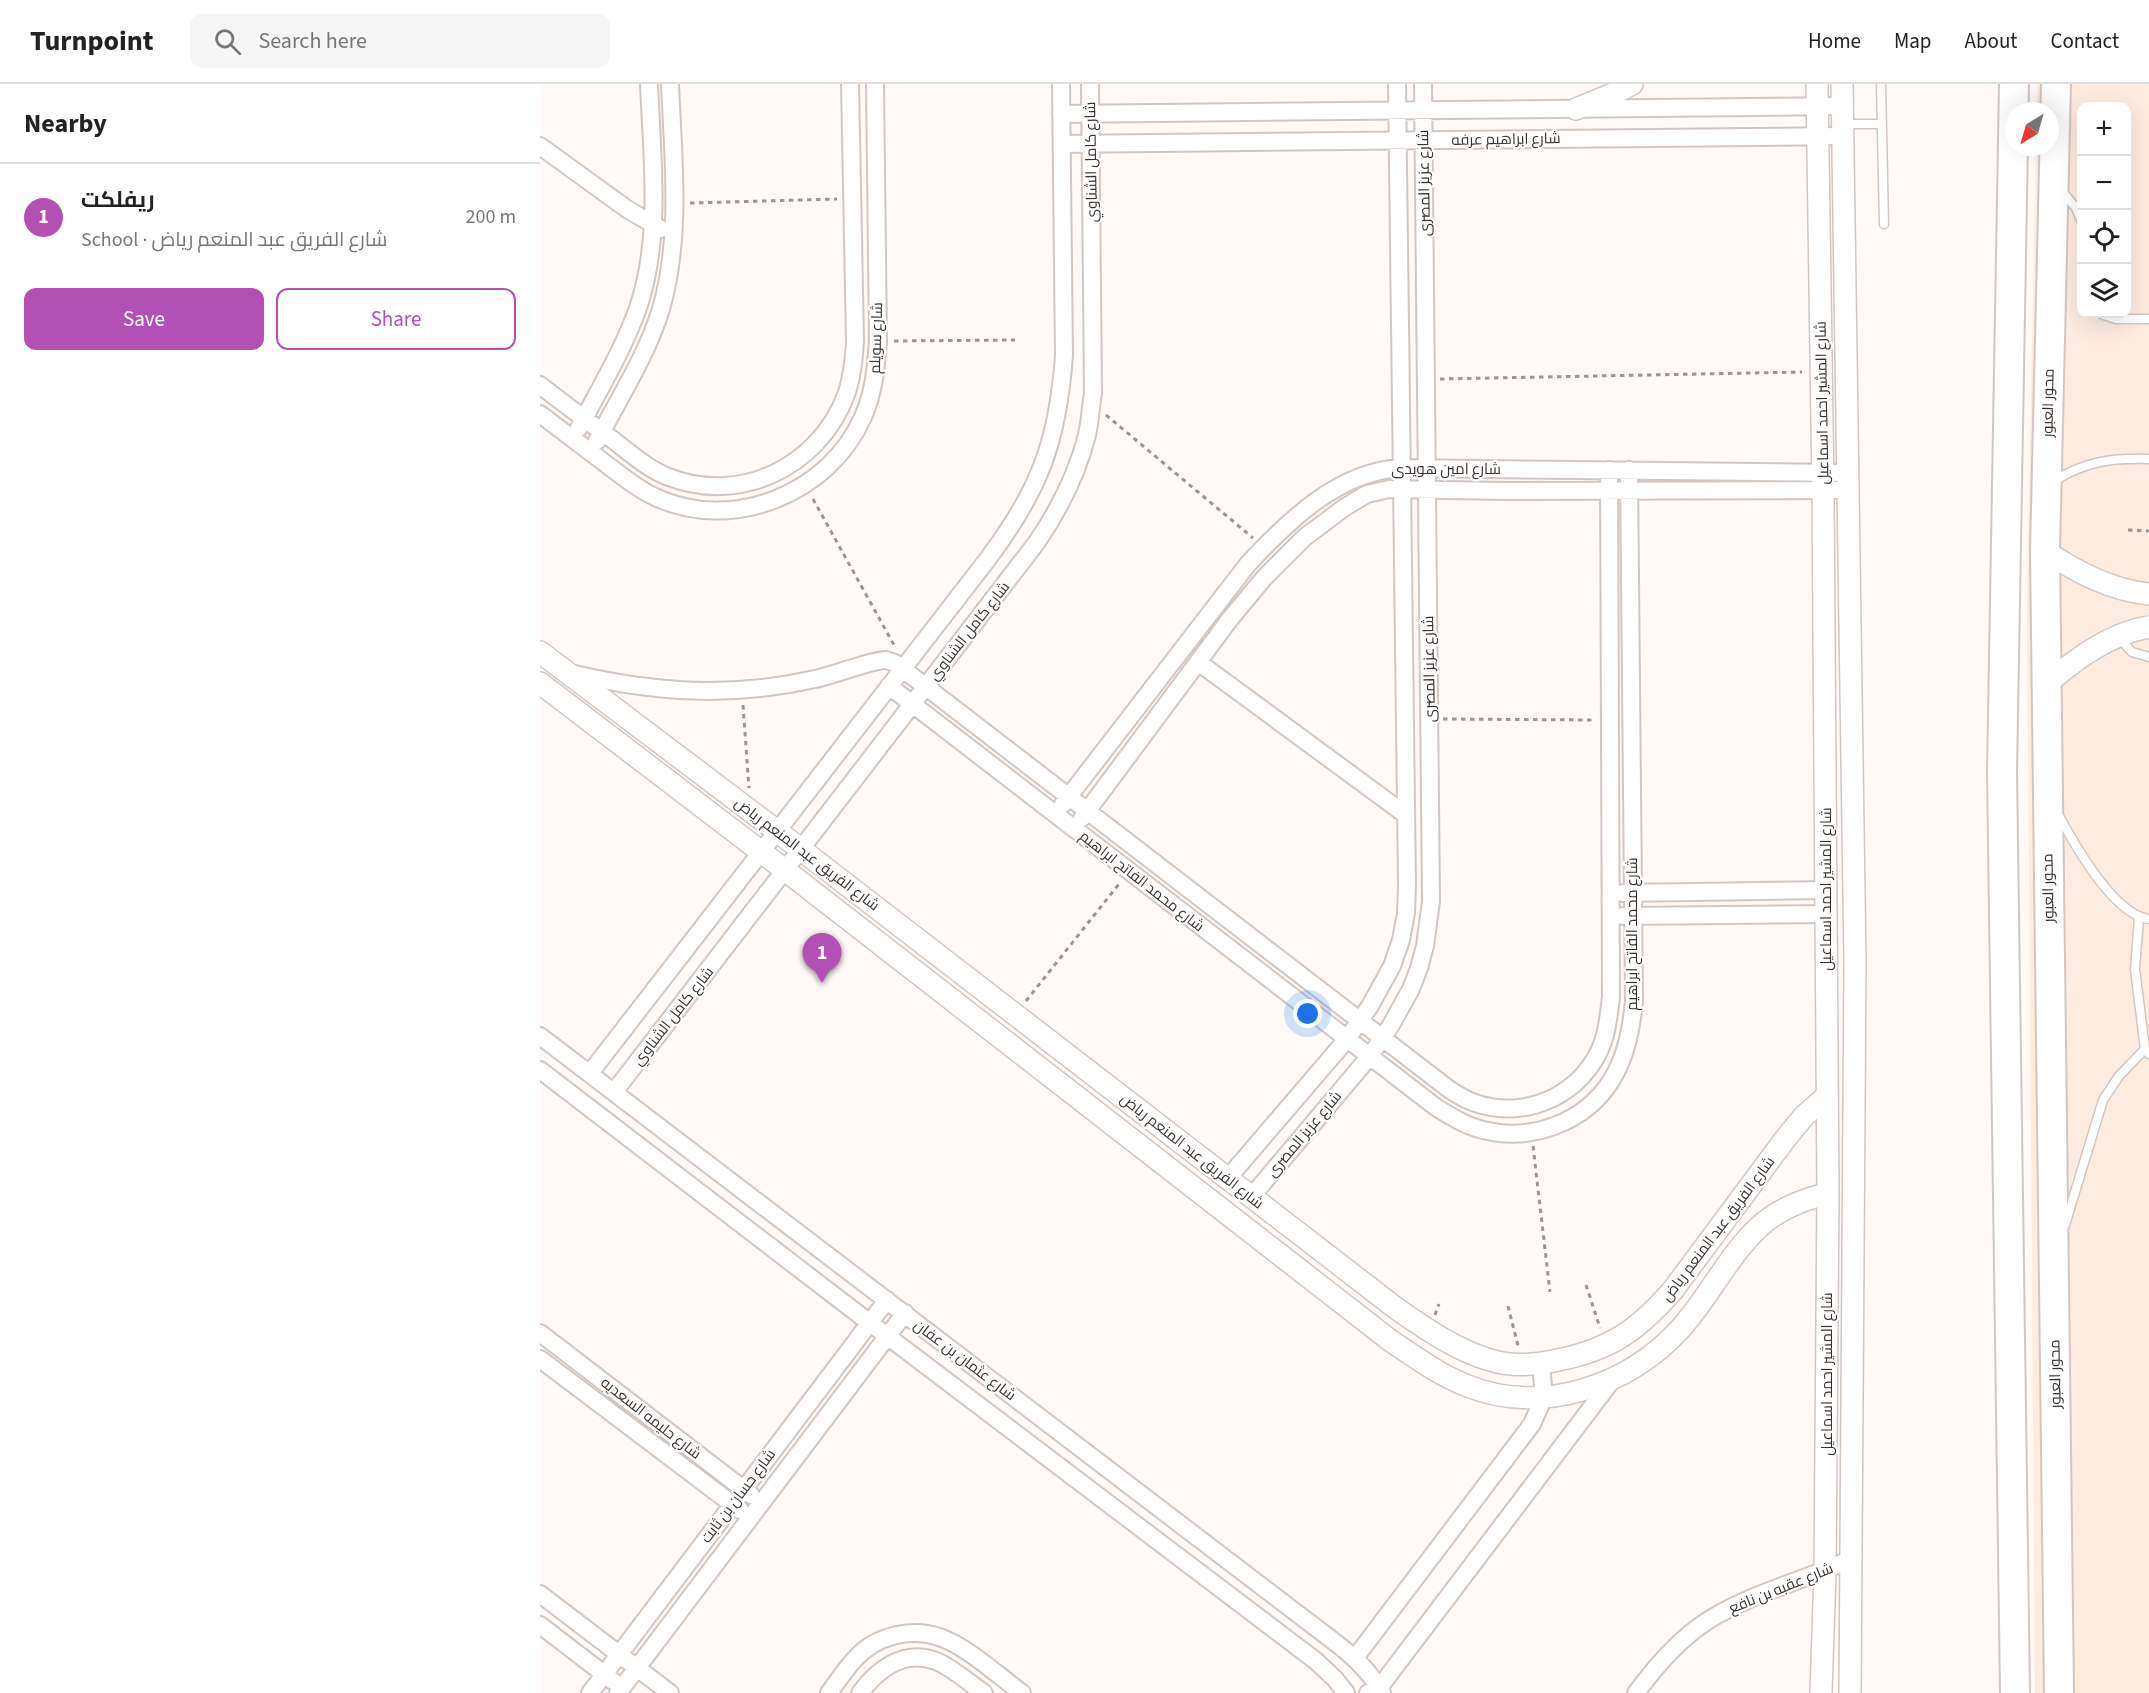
<!DOCTYPE html>
<html lang="en">
<head>
<meta charset="utf-8">
<style>
	body { margin:0; font-family:"Source Sans 3",Cairo,sans-serif; background:#f6f6f6; color:#222 }
	.controls { position:absolute; right:18px; top:18px; display:grid; overflow:hidden; border-radius:12px; box-shadow:0 6px 24px #0002 }
	.controls button { width:54px; height:54px; display:grid; place-items:center; padding:0; border:0; border-bottom:2px solid #e0e0e0; background:#fff; color:#222; font:30px sans-serif }
	.compass { position:absolute; left:1465px; top:18px; width:54px; height:54px; border-radius:50%; background:#fff; box-shadow:0 6px 24px #0002; rotate:217deg }
	.you { position:absolute; left:768px; top:930px; width:21px; height:21px; margin:-15px; border:4px solid #fff; border-radius:50%; background:#1a73e8; box-shadow:0 0 0 9px #1a73e833 }
	.badge { display:grid; place-items:center; width:39px; height:39px; border-radius:50%; background:#b350b6; color:#fff; font-size:20px; font-weight:700 }
	.pin { position:absolute; translate:-50% -50px; filter:drop-shadow(0 2px 3px #0008) }
	.pin::after { content:''; position:absolute; top:32px; width:21px; height:18px; background:inherit; clip-path:polygon(0 0,100% 0,50% 100%) }
	.list { margin:0; padding:0; list-style:none }
	h2 { display:flex; justify-content:space-between; align-items:center; height:78px; margin:0; padding:0 24px; font-size:26px }
	h2 small { font-size:20px; font-weight:400; color:#767676 }
	.list li { display:grid; grid-template-columns:39px 1fr auto; gap:18px; align-items:center; box-sizing:border-box; height:108px; padding:0 24px; border-top:2px solid #e0e0e0 }
	.list b { display:block; font-size:22px; white-space:nowrap }
	.list p { margin:0; font-size:20px; white-space:nowrap; color:#767676 }
	.list em { font-size:20px; font-style:normal; color:#767676 }
	.actions { display:flex; gap:12px; padding:18px 24px }
	.actions a { flex:1; padding:14px 0; border:2px solid #b350b6; border-radius:12px; text-align:center; font-size:21px; color:#b350b6 }
	.actions .main { background:#b350b6; color:#fff }
	.icon { flex:none; width:33px; height:33px; fill:none; stroke:currentColor; stroke-width:2; stroke-linecap:round; stroke-linejoin:round }
	.map { position:relative; flex:none; width:1609px; height:1609px; overflow:hidden }
	header { display:flex; align-items:center; gap:36px; box-sizing:border-box; height:84px; padding:0 30px; background:#fff; border-bottom:2px solid #e0e0e0 }
	header strong { font-size:28px }
	nav { display:flex; gap:33px; margin-inline-start:auto; font-size:21px }
	.search { width:420px; height:54px; background:#f6f6f6; display:flex; align-items:center; gap:15px; box-sizing:border-box; padding:0 21px; border-radius:12px; color:#767676; font-size:22px }
	main { display:flex }
	aside { flex:1; background:#fff }
	.map>svg:first-child { display:block }
	.built { fill:#feece0; fill-rule:evenodd }
	.lines { fill:none; stroke-linecap:round; stroke-linejoin:round }
	.service-casing { stroke:#d2c7c0; stroke-width:11 }
	.minor-casing { stroke:#d2c7c0; stroke-width:20 }
	.tertiary-casing { stroke:#d2c7c0; stroke-width:24 }
	.trunk-casing { stroke:#d2c7c0; stroke-width:32 }
	.path { stroke:#9b9694; stroke-width:3; stroke-dasharray:4.5 4.5; stroke-linecap:butt }
	.service { stroke:#fff; stroke-width:8 }
	.minor { stroke:#fff; stroke-width:16 }
	.tertiary { stroke:#fff; stroke-width:21 }
	.trunk { stroke:#fff; stroke-width:28 }
	.labels { text-anchor:middle; stroke-width:4.5; stroke-linejoin:round; paint-order:stroke }
	.street-label { font-size:15px; fill:#35302e; stroke:#fff }
</style>
</head>
<body>
<header>
<strong>Turnpoint</strong>
<div class="search"><svg class="icon" aria-label="search" viewBox="0 0 24 24"><circle cx="10" cy="10" r="6"/><path d="M15 15l6 6"/></svg>Search here</div>
<nav><a>Home</a><a>Map</a><a>About</a><a>Contact</a></nav>
</header>
<main>
<aside>
<h2>Nearby<small></small></h2>
<ul class="list">
<li><span class="badge">1</span><div><b>ريفلكت</b><p>School · شارع الفريق عبد المنعم رياض</p></div><em>200 m</em></li>
</ul>
<div class="actions"><a class="main">Save</a><a>Share</a></div>
</aside>
<div class="map">
<svg width="1609" height="1609" viewBox="0 0 1609 1609">
	<rect width="100%" height="100%" fill="#fffaf7"/>
	<path class="built" d="M1498,0h111v1609h-114l-8,-1101 9,-445h14v-36h-13zM1542,22h44v208h-44z"/>
	<g class="lines">
		<g class="service-casing">
			<path id="service" d="M1341,0l3,140
				M1304,40h38
				M1521,106l15,18 6,14
				M1561,230l15,5h33
				M1514,397c32,-20 58,-23 95,-22
				M1578,553l14,15 17,5
				M1518,730c16,30 56,101 91,105
				M1599,834l-4,51 10,80 4,5
				M1525,1141l38,-125 16,-24 26,-27"/>
		</g>
		<g class="minor-casing">
			<path id="minor" d="M521,30l782,-8
				M522,60l781,-8
				M0,62l87,63 34,20
				M0,301c24,19 49,37 73,55 17,13 34,28 53,36 73,30 153,-9 180,-81 6,-17 8,-36 9,-54l-5,-257
				M0,330c22,17 44,33 66,50 15,11 31,25 49,33 77,36 174,-3 208,-80 11,-25 13,-49 15,-76l-3,-257
				M39,344c21,-40 44,-78 59,-120 24,-71 14,-150 11,-224
				M57,357c22,-43 50,-86 64,-132 21,-73 12,-151 9,-225
				M658,578l208,153
				M30,589c85,20 161,25 245,6 16,-3 60,-20 71,-19 1,0 8,3 9,3l555,427c8,5 16,10 25,13 52,18 109,-9 128,-61 5,-15 6,-30 8,-45l-2,-527
				M349,602l548,422c15,9 29,18 46,22 48,12 101,-7 128,-49 15,-24 20,-51 23,-79l-5,-532
				M523,720l185,-240c40,-43 91,-93 153,-96l447,5
				M542,734l148,-199 34,-41 41,-41 40,-30 22,-13 22,-5 116,2 343,-1
				M1083,809l203,-3
				M1083,832l203,-2
				M0,952l792,604c20,15 38,31 50,53
				M0,986l330,253 446,338 19,18 11,14
				M50,989l397,-513c52,-69 71,-118 77,-205l-3,-271
				M74,1008l423,-550c23,-34 40,-67 50,-107 3,-14 4,-29 6,-43l-3,-308
				M688,1094l119,-139 23,-33 22,-40 9,-26 5,-27 1,-28 -10,-801
				M712,1112l118,-140 21,-31 20,-36 8,-21 6,-22 6,-45 -8,-817
				M0,1249l211,162
				M0,1275l200,151
				M0,1510l130,99
				M0,1541l73,56
				M815,1574l177,-234 12,-27 -3,-33
				M50,1609l297,-393
				M78,1609l287,-380
				M289,1609c8,-11 16,-23 25,-33 22,-25 57,-33 88,-22 25,9 58,39 80,55
				M320,1609c18,-24 44,-44 76,-32 17,7 33,22 48,32
				M828,1609l11,-5 234,-309
				M1096,1609c22,-30 49,-61 83,-79 41,-23 88,-35 132,-55"/>
		</g>
		<g class="tertiary-casing">
			<path id="tertiary" d="M1277,0l6,406 5,703 -3,378 -4,122
				M1302,0l13,878 -5,731
				M1036,25l37,-15 19,-10
				M1505,467c32,21 65,39 104,43
				M0,568l237,179 620,478c29,20 59,41 93,51 22,7 46,5 68,0 52,-10 80,-30 115,-70l113,-152 18,-22 23,-20
				M0,599l245,187 606,471c24,16 47,33 74,44 76,31 163,2 216,-57 28,-31 47,-72 78,-101 19,-18 44,-27 69,-34
				M1506,600c29,-24 64,-51 103,-57"/>
		</g>
		<g class="trunk-casing">
			<path id="trunk" d="M1474,0l-12,688 13,921
				M1516,0l-11,467 14,1142"/>
		</g>
		<path class="path" d="M150,119l147,-4
			M354,257l121,-1
			M900,295l362,-7
			M566,331l147,123
			M273,415l81,146
			M1588,446l21,1
			M203,621l6,83
			M903,635l153,1
			M486,917l93,-117
			M993,1062l17,146
			M1046,1201l14,43
			M968,1222l10,40
			M895,1231l4,-11"/>
		<use href="#service" class="service"/>
		<use href="#minor" class="minor"/>
		<use href="#tertiary" class="tertiary"/>
		<use href="#trunk" class="trunk"/>
	</g>
	<g class="labels">
		<g class="street-label">
			<text transform="translate(966 55) rotate(-1)" y="5">شارع ابراهيم عرفه</text>
			<text transform="translate(551 78) rotate(-91)" y="5">شارع كامل الشناوي</text>
			<text transform="translate(884 99) rotate(-91)" y="5">شارع عزيز المصرى</text>
			<text transform="translate(336 254) rotate(-88)" y="5">شارع سويلم</text>
			<text transform="translate(1282 319) rotate(-91)" y="5">شارع المشير احمد اسماعيل</text>
			<text transform="translate(1508 319) rotate(-89)" y="5">محور العبور</text>
			<text x="906" y="390">شارع امين هويدى</text>
			<text transform="translate(429 547) rotate(-52)" y="5">شارع كامل الشناوي</text>
			<text transform="translate(889 585) rotate(-91)" y="5">شارع عزيز المصرى</text>
			<text transform="translate(267 770) rotate(37)" y="5">شارع الفريق عبد المنعم رياض</text>
			<text transform="translate(602 797) rotate(38)" y="5">شارع محمد الفاتح ابراهيم</text>
			<text transform="translate(1508 804) rotate(-91)" y="5">محور العبور</text>
			<text transform="translate(1286 805) rotate(-90)" y="5">شارع المشير احمد اسماعيل</text>
			<text transform="translate(1092 850) rotate(-90)" y="5">شارع محمد الفاتح ابراهيم</text>
			<text transform="translate(133 932) rotate(-52)" y="5">شارع كامل الشناوي</text>
			<text transform="translate(764 1050) rotate(-50)" y="5">شارع عزيز المصرى</text>
			<text transform="translate(652 1067) rotate(38)" y="5">شارع الفريق عبد المنعم رياض</text>
			<text transform="translate(1178 1145) rotate(-53)" y="5">شارع الفريق عبد المنعم رياض</text>
			<text transform="translate(425 1276) rotate(37)" y="5">شارع عثمان بن عفان</text>
			<text transform="translate(1287 1290) rotate(-90)" y="5">شارع المشير احمد اسماعيل</text>
			<text transform="translate(1515 1290) rotate(-91)" y="5">محور العبور</text>
			<text transform="translate(111 1334) rotate(38)" y="5">شارع حليمه السعديه</text>
			<text transform="translate(198 1412) rotate(-53)" y="5">شارع حسان بن ثابت</text>
			<text transform="translate(1241 1504) rotate(-22)" y="5">شارع عقبه بن نافع</text>
		</g>
	</g>
</svg>
<div class="controls">
<button>+</button>
<button>−</button>
<button><svg class="icon" aria-label="locate" viewBox="0 0 24 24"><circle cx="12" cy="12" r="6"/><path d="M12 2v4M12 18v4M2 12h4M18 12h4"/></svg></button>
<button><svg class="icon" aria-label="layers" viewBox="0 0 24 24"><path d="M12 4l9 5-9 5-9-5zM3 14l9 5 9-5"/></svg></button>
</div>
<svg class="compass" viewBox="-18 -18 36 36"><path d="M0-13l5 13h-10z" fill="#e53935"/><path d="M0 13l5-13h-10z" fill="#767676"/></svg>
<div class="you"></div>
<div class="pin badge" style="left:282px;top:899px">1</div>
</div>
</main>
</body>
</html>
